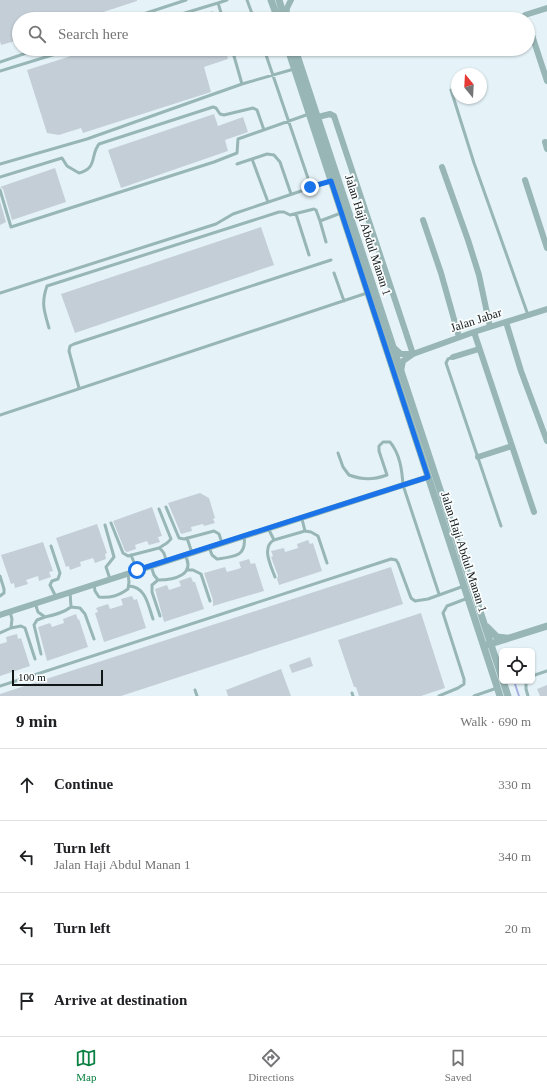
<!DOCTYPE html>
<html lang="en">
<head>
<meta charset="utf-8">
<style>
	body { margin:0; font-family:"Times New Roman",serif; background:#f6f6f6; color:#202124 }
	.controls { position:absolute; right:12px; bottom:12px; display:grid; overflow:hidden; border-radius:6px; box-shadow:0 1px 3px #0004 }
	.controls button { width:36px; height:36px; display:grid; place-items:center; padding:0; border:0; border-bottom:1px solid #e0e0e0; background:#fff; color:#202124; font:20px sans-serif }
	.compass { position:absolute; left:451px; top:68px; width:36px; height:36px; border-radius:50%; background:#fff; box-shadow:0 1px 3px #0004; rotate:342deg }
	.scale { position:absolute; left:12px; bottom:10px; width:91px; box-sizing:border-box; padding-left:4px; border:2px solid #111617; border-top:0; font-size:11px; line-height:14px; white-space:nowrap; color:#111617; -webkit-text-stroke:3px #fbfeff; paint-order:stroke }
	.stop { position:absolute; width:12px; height:12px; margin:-9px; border:3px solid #1a73e8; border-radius:50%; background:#fff }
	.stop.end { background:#1a73e8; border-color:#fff; box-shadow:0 1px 4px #0008 }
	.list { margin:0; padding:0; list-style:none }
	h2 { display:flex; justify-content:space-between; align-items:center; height:52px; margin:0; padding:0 16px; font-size:17px }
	h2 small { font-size:13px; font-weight:400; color:#757577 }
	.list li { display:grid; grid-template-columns:26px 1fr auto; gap:12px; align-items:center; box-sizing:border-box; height:72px; padding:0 16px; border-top:1px solid #e0e0e0 }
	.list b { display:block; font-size:15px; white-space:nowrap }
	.list p { margin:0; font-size:13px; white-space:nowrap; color:#757577 }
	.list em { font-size:13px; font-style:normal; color:#757577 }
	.icon { flex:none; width:22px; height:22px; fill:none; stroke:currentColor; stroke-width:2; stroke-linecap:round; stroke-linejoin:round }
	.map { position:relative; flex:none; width:547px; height:696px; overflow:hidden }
	.search { position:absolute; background:#fff; box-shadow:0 1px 3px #0004; left:12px; right:12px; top:12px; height:44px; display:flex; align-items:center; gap:10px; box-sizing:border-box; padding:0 14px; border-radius:22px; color:#757577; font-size:15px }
	.sheet { height:340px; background:#fff }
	nav { display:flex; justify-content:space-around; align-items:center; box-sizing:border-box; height:56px; border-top:1px solid #e0e0e0; background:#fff; font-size:11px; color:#757577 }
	nav a { display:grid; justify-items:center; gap:2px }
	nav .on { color:#0b8043 }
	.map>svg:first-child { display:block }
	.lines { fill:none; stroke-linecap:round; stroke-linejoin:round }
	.stream { stroke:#a4afe1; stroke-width:2 }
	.building { fill:#c4ced7 }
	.service { stroke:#97b6b5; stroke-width:3 }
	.minor { stroke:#97b6b5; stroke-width:6 }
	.tertiary { stroke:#97b6b5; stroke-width:7 }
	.route { stroke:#1a73e8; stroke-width:5 }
	.labels { text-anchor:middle; stroke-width:3.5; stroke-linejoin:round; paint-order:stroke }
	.street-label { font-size:12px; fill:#111617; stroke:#fbfeff }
</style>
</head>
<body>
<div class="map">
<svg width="547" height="696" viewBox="0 0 547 696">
	<rect width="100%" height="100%" fill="#e5f3f8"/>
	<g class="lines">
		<path class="stream" d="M504,650v1
			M514,681l5,15"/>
	</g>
	<path class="building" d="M0,0h137v1l-55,18h-63v21l-18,5 -1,-4z
		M213,11l3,8h-25v-1z
		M93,49h132l3,10 -24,8 7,25 -128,41 -2,-5 -22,7 -12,-2 -20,-63z
		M214,114l4,12 25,-9 5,15 -23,8 3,11 -107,37 -13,-38z
		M55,168l11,34 -54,18 -9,-31 -3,-2z
		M0,201l6,21 -6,3z
		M261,227l13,38 -199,68 -14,-39z
		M200,493l9,5 6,20 -2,1 2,4 -11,3 -1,-2 -12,3 1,4 -11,3 -13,-31z
		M152,507l10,29 -4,1 2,5 -11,3 -2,-4 -12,4 1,4 -9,3 -2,-1 -12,-30z
		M97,524l10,29 -2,1 1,5 -11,4 -2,-5 -13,4 1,4 -11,4 -1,-4 -3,1 -10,-29z
		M308,540l2,4 3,-1 9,28 -43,14 -2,-6 1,-3 -7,-19 2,-1 -2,-5 13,-3 1,4 13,-4 -1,-4z
		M43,542l10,29 -4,1 2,5 -12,4 -1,-5 -12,4 2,4 -13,4 -1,-5 -3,1 -10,-29z
		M249,559l2,5 4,-1 9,28 -51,15v-6l-9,-27 21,-6 2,5 14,-4 -2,-6z
		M391,567l12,37 -282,92h-121v-2z
		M191,577l2,5h2l9,27 -40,13 -9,-33 12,-4 2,5 12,-4 -2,-5z
		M132,596l2,4 3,-1 9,29 -42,14 -9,-29 3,-1 -2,-4 12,-4 2,5 13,-4 -2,-6z
		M421,613l24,75 -24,8h-62l-3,-9h-2l-16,-47z
		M76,614l2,6 1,-1 9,28 -41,14 -9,-34 12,-4 2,4 12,-4 -1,-4z
		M17,634l1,5 3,-1 9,28 -30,10v-32l7,-2 -1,-5z
		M310,657l3,9 -21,7 -3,-8z
		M281,669l10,27h-63l-2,-6z
		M547,685v11h-7l-3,-7z"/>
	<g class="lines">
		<path class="service" d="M247,0l7,19
			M218,3l9,-3
			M128,19l58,-19
			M165,19l53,-16 5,16
			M232,49l10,35
			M264,49l47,138
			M0,62l38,-13
			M0,71l72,-22
			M451,90l23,73 54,152
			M252,159l16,43
			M0,164l87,-25 155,-55 52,-15
			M237,164l30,-10 7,1 6,7 11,32
			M0,177l62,-19 5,8 12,7c19,-5 11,-18 20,-29l114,-37 3,1 4,6 4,1 29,-7 4,2 7,20
			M0,190l11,37 203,-65 23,-9 1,-14 71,-25
			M296,214l13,41
			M326,242l-6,-21 21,-8
			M334,273l10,28
			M0,293l216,-69 17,-10 98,-33
			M49,328c-5,-17 -8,-25 -2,-42l232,-74h5l6,3 24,-6 2,1 4,11
			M453,357l-5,2 -2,4 55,163
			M79,388l-10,-37 1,-5 4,-2 257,-84
			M0,415l367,-122
			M338,453l5,14 6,8c14,5 24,5 38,0l-8,-24v-5l4,-4h7c10,12 12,28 13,43l36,109
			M166,507l13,31 5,1 30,-8 5,3 3,9
			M111,523l12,30 5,3 31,-8c5,3 6,7 7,13
			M105,525l9,32 -8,10 4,12
			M268,528l6,12 31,-9 -3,-12
			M305,531l6,1 7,4 9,27
			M187,538l5,15
			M274,540c-13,7 -3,26 1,37
			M51,546l9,27 -2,6 -6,2 -2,4 6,12
			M209,547l3,8 5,4c18,-2 30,-3 27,-23
			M159,548l8,-5 4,-4 -12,-30
			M131,555l6,15
			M151,566l3,9 4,5c16,0 38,-5 27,-25
			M187,570h6l8,4 9,27
			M0,576l4,13v4l-4,3
			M158,580l-6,5v7l8,24
			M94,584l1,7 4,6c12,1 19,-1 29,-8l1,-7 -1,-8
			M129,586c17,1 19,19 24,33
			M35,603l3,9 7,5c9,-2 18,-4 26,-10l-1,-15
			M71,607l9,1 5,6 9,25
			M11,628l10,-2 4,2 10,31
			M0,633l11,-5 1,-9 -2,-7
			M41,654l-7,-29 3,-5 8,-3
			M532,676l15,-5
			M526,681v8l2,7
			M0,686l391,-127 5,1 2,3 13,35 4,3 13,-2 36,-13
			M195,690l2,6
			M352,693l1,3
			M439,696l19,-8 6,-4v-5l-21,-66 4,-7 21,-8
			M474,696l23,-8"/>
		<path class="minor" d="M525,15l22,-7
			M286,19l1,-11 4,-8
			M528,23l19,58
			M318,117l12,-3 4,2 79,238
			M545,142l2,7
			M442,167l26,73 11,35 11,52
			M525,180l22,68
			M423,220l18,53 18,64
			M506,322l15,49 26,70
			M474,332l60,180
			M393,347l8,7h10
			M453,357l26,-8
			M401,371l2,-10 10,-7 61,-22 73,-23
			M478,457l34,-11
			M0,615l428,-138"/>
		<path class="tertiary" d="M271,0l7,19
			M279,0l6,19
			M288,49l212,647
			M295,49l207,629
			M487,627l10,10 9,1
			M487,645l60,-19
			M503,681l5,15"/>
	</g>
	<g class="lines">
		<path class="route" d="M137,570l291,-93 -97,-296 -21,6"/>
	</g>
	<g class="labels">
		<g class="street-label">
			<text transform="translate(368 235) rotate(72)" y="4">Jalan Haji Abdul Manan 1</text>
			<text transform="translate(476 320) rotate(-18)" y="4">Jalan Jabar</text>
			<text transform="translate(464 552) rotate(72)" y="4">Jalan Haji Abdul Manan 1</text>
		</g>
	</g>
</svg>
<div class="controls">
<button><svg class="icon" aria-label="locate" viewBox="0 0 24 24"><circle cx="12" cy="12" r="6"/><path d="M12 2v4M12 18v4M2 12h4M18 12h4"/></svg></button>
</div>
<svg class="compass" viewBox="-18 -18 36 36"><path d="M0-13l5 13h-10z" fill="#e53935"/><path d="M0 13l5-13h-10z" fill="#757577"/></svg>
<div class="scale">100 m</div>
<div class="stop" style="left:137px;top:570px"></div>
<div class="stop end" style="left:310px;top:187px"></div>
<div class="search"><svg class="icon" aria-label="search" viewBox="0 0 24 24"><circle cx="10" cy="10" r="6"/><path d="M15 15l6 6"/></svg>Search here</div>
</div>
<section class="sheet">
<h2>9 min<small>Walk · 690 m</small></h2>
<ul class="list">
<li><svg class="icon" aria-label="ahead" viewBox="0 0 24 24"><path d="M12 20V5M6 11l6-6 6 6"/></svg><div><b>Continue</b></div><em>330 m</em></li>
<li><svg class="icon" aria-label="left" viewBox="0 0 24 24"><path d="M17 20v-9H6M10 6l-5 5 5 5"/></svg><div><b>Turn left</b><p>Jalan Haji Abdul Manan 1</p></div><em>340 m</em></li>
<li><svg class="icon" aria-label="left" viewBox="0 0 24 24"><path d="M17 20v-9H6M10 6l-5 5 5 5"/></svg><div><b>Turn left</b></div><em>20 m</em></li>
<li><svg class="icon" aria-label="arrive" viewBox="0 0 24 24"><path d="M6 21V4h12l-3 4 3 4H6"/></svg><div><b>Arrive at destination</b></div></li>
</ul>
</section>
<nav>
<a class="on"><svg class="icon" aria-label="map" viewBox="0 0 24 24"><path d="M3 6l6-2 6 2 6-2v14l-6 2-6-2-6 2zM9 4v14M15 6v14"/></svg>Map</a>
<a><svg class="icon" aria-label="directions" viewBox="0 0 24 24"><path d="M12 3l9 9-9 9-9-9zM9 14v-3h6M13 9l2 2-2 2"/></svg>Directions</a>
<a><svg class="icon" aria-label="saved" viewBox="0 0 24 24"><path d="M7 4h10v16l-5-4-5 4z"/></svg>Saved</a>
</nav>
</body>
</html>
